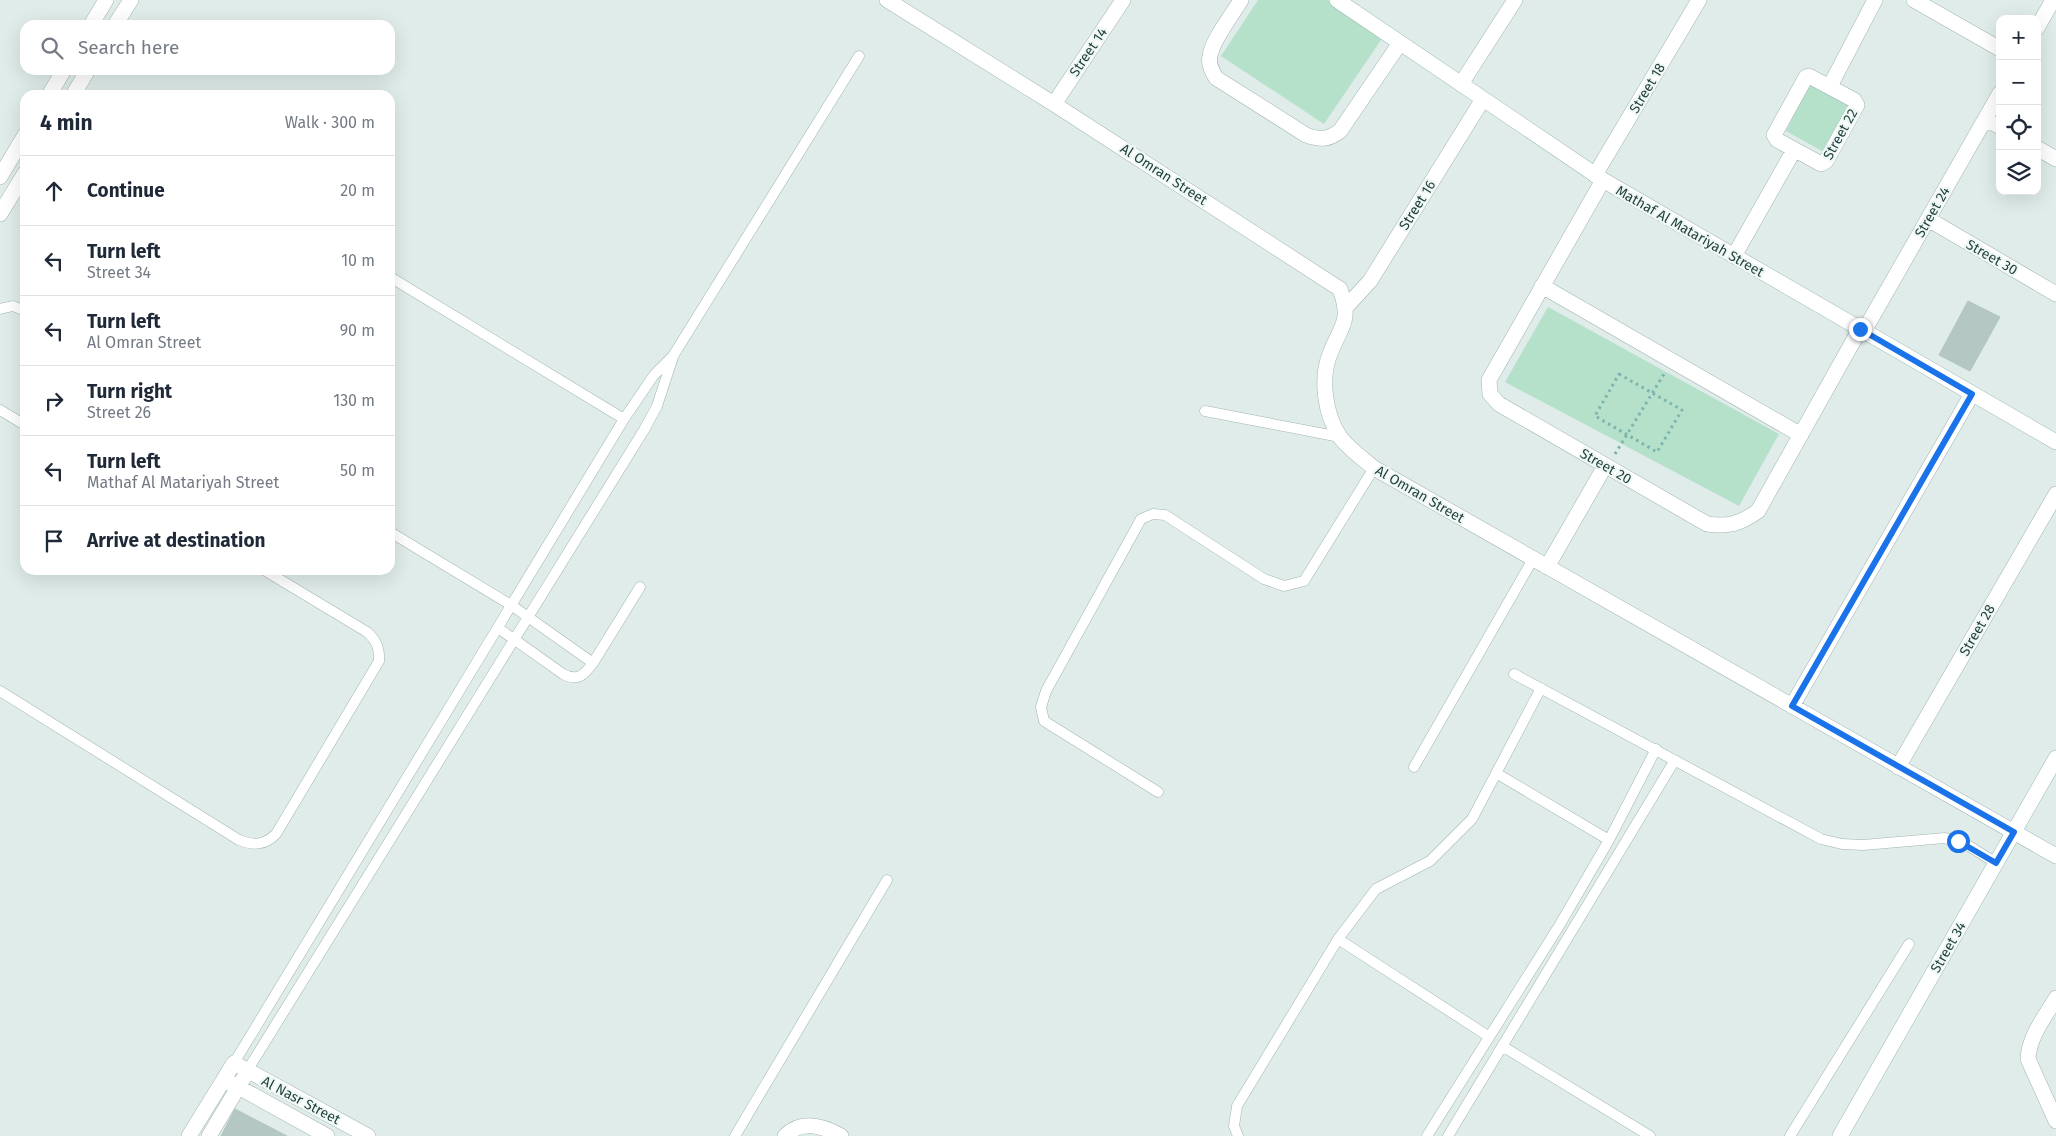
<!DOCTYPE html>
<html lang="en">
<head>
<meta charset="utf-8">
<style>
	body { margin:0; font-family:"Fira Sans",sans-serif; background:#f6f6f7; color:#1f2937 }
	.controls { position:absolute; right:15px; top:15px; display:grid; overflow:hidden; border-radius:10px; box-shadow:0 5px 20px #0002 }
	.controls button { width:45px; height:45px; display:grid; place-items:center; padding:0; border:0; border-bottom:1px solid #e0e1e3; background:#fff; color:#1f2937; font:25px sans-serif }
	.stop { position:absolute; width:15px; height:15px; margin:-11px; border:4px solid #1a73e8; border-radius:50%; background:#fff }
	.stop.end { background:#1a73e8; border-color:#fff; box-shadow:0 1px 5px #0008 }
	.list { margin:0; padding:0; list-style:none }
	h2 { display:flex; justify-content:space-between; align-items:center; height:65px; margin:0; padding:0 20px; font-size:21px }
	h2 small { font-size:16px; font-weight:400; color:#747a83 }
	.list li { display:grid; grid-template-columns:32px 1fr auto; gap:15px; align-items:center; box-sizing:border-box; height:70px; padding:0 20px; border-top:1px solid #e0e1e3 }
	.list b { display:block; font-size:19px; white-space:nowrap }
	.list p { margin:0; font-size:16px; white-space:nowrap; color:#747a83 }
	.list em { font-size:16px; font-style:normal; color:#747a83 }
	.icon { flex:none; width:28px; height:28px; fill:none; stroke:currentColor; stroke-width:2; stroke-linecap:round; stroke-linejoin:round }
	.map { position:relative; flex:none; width:2056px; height:1136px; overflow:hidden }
	.search { position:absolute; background:#fff; box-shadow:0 5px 20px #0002; left:20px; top:20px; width:375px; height:55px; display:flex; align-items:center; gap:12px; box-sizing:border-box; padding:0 18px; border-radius:15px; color:#747a83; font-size:19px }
	.panel { position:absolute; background:#fff; box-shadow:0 5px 20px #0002; left:20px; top:90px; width:375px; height:485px; border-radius:15px }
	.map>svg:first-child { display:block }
	.green { fill:#b5e0ca }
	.building { fill:#b4c7c3; stroke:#b1c6c2 }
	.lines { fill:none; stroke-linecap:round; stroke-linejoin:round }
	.lane-casing { stroke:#a1b4b2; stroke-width:11 }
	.street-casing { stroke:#a1b4b2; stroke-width:16 }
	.secondary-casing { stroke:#9cb9b5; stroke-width:16 }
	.path { stroke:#7bb3ae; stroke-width:3; stroke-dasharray:2.5 4; stroke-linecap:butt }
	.lane { stroke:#fff; stroke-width:10 }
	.street { stroke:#fff; stroke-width:15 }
	.secondary { stroke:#fff; stroke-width:15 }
	.route { stroke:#1a73e8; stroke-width:6 }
	.labels { text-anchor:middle; stroke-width:4.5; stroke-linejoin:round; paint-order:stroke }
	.street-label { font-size:14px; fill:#1e3e3c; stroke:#f0f8f6 }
</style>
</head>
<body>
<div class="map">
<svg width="2056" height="1136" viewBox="0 0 2056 1136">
	<rect width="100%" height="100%" fill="#dfece9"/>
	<path class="green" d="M1258,0h70l55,37 -59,87 -103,-68z
		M1810,82l41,21 -29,48 -36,-20z
		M1548,307l231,127 -40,72 -234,-124z"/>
	<path class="building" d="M1968,301l32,16 -30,54 -31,-16z
		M235,1109l52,27h-66z"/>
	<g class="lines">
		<g class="lane-casing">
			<path id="lane" d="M390,277l234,142
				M0,309l13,-3 12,5
				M0,410l25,15
				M1205,411l135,26
				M390,532l121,73 82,58
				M498,628l65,46c15,8 21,1 30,-11l47,-76
				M1514,674l307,165 21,5 21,1 82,-7 24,8 27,17
				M0,691l239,149c15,6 26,5 37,-6l103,-173c1,-13 -3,-21 -12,-29l-103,-62
				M1414,767l119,-208
				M1496,773l113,67
				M1158,792l-114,-71 -3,-14 5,-16 95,-172 12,-5 12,1 99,64 20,7 20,-5 70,-113
				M1338,939l150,97
				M1502,1046l148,90
				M234,1063l390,-644 30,-44 19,-19 186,-300
				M247,1071l397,-641 13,-24 16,-49
				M735,1136l152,-256
				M1238,1136l-4,-10 3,-20 101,-167 38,-50 54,-28 42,-42 69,-131
				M1427,1136l132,-210 50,-86 47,-91
				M1448,1136l227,-376
				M1790,1136l119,-192"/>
		</g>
		<g class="street-casing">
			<path id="street" d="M887,0l167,104 286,185c12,33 1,36 -10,65 -10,24 -5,61 10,83 8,11 23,22 34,31l682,388
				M1241,0c-8,14 -29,40 -31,56 -2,8 2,15 6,22l90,57c14,5 22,5 34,-4l60,-88
				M1914,0l86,49
				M91,25l15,-25
				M115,25l16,-25
				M2037,28l16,-28
				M1809,76l45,24 3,5 -31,56 -5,3 -44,-24 -3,-5 32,-58z
				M1461,84l54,-84
				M1830,86l45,-86
				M49,95l15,-25
				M73,95l15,-25
				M1054,104l69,-104
				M1985,119l15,8
				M2037,148l19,11
				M1595,175l104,-175
				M0,177l25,-42
				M1603,180l-114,200 1,14 9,10 208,120c21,3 33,0 51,-13l102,-182
				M0,214l25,-41
				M1928,219l128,75
				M1734,256l60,-106
				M1542,286l259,149
				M1346,307l24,-26 113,-182
				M1864,331l136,-238
				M1547,567l58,-101
				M1792,706l180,-312
				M1898,767l158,-273
				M2056,998c-11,19 -27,38 -28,61l28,62
				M224,1079l103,57
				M189,1136l45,-73 134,73
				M209,1136l34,-57
				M785,1136c17,-17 38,-10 56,0"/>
		</g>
		<g class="secondary-casing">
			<path id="secondary" d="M1337,0l266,180 453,262
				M1840,1136l216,-378"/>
		</g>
		<path class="path" d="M1619,374l63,36 -25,42 -62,-36z
			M1615,454l49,-80"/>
		<use href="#lane" class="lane"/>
		<use href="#street" class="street"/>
		<use href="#secondary" class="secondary"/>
	</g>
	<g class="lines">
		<path class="route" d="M1860,329l112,65 -180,312 222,126 -18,31 -38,-22"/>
	</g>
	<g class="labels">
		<g class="street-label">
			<text transform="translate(1088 52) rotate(-56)" y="5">Street 14</text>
			<text transform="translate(1647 88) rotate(-59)" y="5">Street 18</text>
			<text transform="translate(1840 134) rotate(-61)" y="5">Street 22</text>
			<text transform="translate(1164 174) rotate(33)" y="5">Al Omran Street</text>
			<text transform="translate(1417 205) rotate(-58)" y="5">Street 16</text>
			<text transform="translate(1932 212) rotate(-60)" y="5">Street 24</text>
			<text transform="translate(1690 231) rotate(30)" y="5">Mathaf Al Matariyah Street</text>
			<text transform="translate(1992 257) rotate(30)" y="5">Street 30</text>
			<text transform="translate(1606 466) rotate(30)" y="5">Street 20</text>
			<text transform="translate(1420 494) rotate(30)" y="5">Al Omran Street</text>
			<text transform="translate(1977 630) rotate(-60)" y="5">Street 28</text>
			<text transform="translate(1948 947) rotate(-60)" y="5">Street 34</text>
			<text transform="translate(301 1100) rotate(28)" y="5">Al Nasr Street</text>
		</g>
	</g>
</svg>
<div class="controls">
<button>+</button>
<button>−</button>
<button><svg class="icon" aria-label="locate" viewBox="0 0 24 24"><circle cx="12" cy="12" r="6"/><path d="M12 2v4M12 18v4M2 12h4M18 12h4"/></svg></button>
<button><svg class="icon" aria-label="layers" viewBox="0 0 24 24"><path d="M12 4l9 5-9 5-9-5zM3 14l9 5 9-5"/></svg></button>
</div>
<div class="stop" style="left:1958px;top:841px"></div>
<div class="stop end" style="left:1860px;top:329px"></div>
<div class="search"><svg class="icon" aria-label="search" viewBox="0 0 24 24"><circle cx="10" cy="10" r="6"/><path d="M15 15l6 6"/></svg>Search here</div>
<section class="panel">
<h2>4 min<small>Walk · 300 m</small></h2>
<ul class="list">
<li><svg class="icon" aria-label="ahead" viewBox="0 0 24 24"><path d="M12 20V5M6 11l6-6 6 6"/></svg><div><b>Continue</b></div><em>20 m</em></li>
<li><svg class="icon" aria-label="left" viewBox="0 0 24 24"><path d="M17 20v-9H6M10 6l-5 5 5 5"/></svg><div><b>Turn left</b><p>Street 34</p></div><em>10 m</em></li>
<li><svg class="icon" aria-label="left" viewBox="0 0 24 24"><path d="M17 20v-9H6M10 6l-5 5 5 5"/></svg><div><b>Turn left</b><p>Al Omran Street</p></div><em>90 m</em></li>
<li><svg class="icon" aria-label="right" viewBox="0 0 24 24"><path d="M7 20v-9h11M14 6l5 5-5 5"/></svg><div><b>Turn right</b><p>Street 26</p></div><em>130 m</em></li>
<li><svg class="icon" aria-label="left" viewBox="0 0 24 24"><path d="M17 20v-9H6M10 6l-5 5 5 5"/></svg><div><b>Turn left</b><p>Mathaf Al Matariyah Street</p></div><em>50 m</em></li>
<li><svg class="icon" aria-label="arrive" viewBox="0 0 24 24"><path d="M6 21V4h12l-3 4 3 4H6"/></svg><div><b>Arrive at destination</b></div></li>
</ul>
</section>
</div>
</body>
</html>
